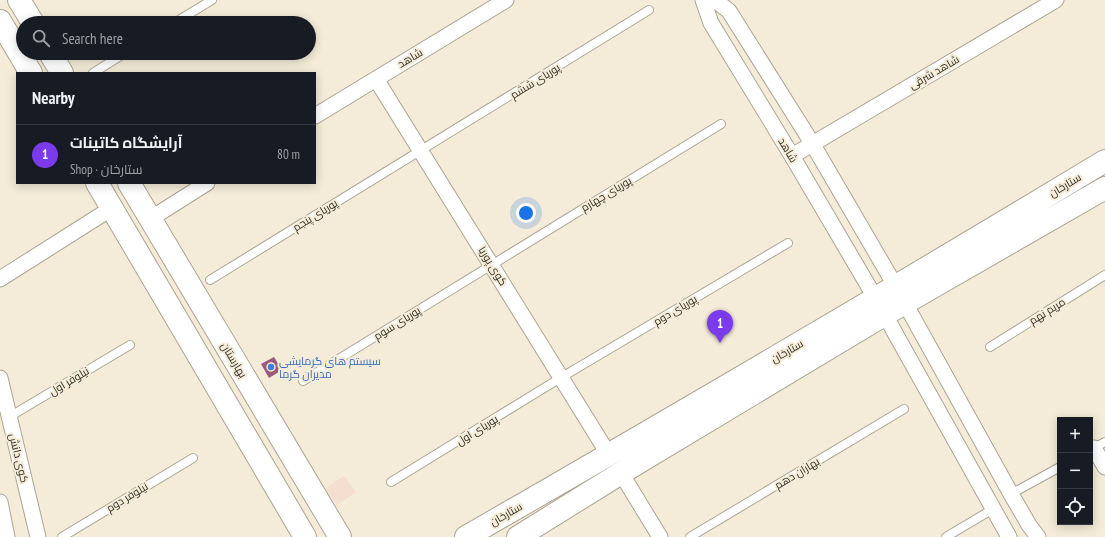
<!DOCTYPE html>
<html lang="en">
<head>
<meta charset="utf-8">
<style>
	body { margin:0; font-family:"PT Sans Narrow",Cairo,sans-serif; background:#20242c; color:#f1f3f6 }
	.controls { position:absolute; right:12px; bottom:12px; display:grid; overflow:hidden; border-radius:0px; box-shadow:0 2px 10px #0003 }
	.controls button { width:36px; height:36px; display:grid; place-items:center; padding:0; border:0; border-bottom:1px solid #363941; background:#171b24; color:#f1f3f6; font:20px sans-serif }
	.you { position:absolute; left:526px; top:213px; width:14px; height:14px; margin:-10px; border:3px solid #fff; border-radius:50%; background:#1a73e8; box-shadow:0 0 0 6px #1a73e833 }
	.badge { display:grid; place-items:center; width:26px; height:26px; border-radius:50%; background:#7c3aed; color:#fff; font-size:13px; font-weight:700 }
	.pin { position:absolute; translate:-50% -33px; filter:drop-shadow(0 1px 2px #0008) }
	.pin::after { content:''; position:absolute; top:21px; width:14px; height:12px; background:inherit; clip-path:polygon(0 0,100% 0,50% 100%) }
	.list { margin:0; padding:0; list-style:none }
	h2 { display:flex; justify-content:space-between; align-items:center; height:52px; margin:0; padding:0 16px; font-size:17px }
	h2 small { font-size:13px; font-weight:400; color:#9ea1a6 }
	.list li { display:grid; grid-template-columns:26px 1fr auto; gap:12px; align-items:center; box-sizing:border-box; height:60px; padding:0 16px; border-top:1px solid #363941 }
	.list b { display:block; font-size:15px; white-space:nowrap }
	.list p { margin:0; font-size:13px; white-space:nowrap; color:#9ea1a6 }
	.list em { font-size:13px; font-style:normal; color:#9ea1a6 }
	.icon { flex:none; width:22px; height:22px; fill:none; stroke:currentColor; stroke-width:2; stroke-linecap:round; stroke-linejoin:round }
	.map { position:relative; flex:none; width:1105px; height:537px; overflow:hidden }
	.search { position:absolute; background:#171b24; box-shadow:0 2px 10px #0003; left:16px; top:16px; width:300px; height:44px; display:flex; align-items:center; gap:10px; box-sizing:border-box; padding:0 14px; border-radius:22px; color:#9ea1a6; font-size:15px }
	.panel { position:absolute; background:#171b24; box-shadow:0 2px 10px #0003; left:16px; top:72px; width:300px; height:112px; border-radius:0px }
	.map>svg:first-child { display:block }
	.commercial { fill:#f3ded0 }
	.building { fill:#9d5979 }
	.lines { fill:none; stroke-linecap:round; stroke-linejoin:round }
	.lane-casing { stroke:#aba491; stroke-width:10 }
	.street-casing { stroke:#aba491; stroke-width:17 }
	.secondary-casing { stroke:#aba491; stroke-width:24 }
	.lane { stroke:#fff; stroke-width:8 }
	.street { stroke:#fff; stroke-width:15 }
	.secondary { stroke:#fff; stroke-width:22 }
	.shop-dot { fill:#3f7fe0; stroke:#f4ecd8; stroke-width:1.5 }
	.labels { text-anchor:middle; stroke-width:4; stroke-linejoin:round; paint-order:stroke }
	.street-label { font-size:11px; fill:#343129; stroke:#f4ecd8 }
	.shop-label { font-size:11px; fill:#366cbe; stroke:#f4ecd8; text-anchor:start }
</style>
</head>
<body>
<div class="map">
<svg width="1105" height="537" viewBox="0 0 1105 537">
	<rect width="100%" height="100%" fill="#f4ecd8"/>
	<path class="commercial" d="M344,476l12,16 -19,13 -12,-17z"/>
	<path class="building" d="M274,357l8,13 -13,8 -8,-14z"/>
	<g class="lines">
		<g class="lane-casing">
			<path id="lane" d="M174,23l38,-23
				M93,73l32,-20
				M210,280l439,-270
				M990,347l115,-72
				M303,381l418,-257
				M9,417l121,-72
				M1092,449l13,-7
				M391,482l171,-105 226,-134
				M1011,494l49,-27
				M62,537l131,-79
				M690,537l214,-128
				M946,537l47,-28"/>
		</g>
		<g class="street-casing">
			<path id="street" d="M703,0l8,23 81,133 84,143 133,238
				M715,0l14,11 83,132 84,144 115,207 18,31 9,12
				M376,79l233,376
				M315,116l191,-116
				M792,156l264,-156
				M150,219l57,-36
				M0,279l112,-71
				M0,378l38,159
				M1094,448l11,19
				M621,473l39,64
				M0,502l7,35"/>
		</g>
		<g class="secondary-casing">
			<path id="secondary" d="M19,0l14,23
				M0,21l31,52
				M50,53l12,20
				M97,183l208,354
				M129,183l211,354
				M466,537c214,-123 427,-248 639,-376
				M518,537l103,-64 263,-158 221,-127"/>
		</g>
		<use href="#lane" class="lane"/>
		<use href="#street" class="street"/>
		<use href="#secondary" class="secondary"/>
	</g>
	<circle class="shop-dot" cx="271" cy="367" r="4"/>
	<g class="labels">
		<g class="street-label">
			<text transform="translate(410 58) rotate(-31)" y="4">شاهد</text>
			<text transform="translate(934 72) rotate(-30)" y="4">شاهد شرقی</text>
			<text transform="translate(535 81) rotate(-32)" y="4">پوریای ششم</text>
			<text transform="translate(788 150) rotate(59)" y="4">شاهد</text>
			<text transform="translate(1065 185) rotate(-31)" y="4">ستارخان</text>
			<text transform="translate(606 194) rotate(-31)" y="4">پوریای چهارم</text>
			<text transform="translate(315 215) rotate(-32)" y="4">پوریای پنجم</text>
			<text transform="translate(493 266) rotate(58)" y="4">کوی پوریا</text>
			<text transform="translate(675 310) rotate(-31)" y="4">پوریای دوم</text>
			<text transform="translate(1047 311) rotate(-32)" y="4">مریم نهم</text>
			<text transform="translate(397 323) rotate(-32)" y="4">پوریای سوم</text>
			<text transform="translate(787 351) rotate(-30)" y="4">ستارخان</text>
			<text transform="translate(234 360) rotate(59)" y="4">بهارستان</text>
			<text transform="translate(69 381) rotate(-31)" y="4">نیلوفر اول</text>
			<text transform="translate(477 430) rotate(-32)" y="4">پوریای اول</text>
			<text transform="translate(19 458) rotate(76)" y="4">کوی دانش</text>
			<text transform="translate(797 473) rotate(-31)" y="4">بهاران دهم</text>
			<text transform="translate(127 497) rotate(-31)" y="4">نیلوفر دوم</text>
			<text transform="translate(506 514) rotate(-30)" y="4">ستارخان</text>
		</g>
		<g class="shop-label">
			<text x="279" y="365">سیستم های گرمایشی<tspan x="279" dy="13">مدیران گرما</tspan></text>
		</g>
	</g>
</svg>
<div class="controls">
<button>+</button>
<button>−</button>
<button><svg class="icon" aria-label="locate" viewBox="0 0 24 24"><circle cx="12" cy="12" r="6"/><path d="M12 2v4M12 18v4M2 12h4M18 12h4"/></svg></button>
</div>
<div class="you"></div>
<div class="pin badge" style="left:720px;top:343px">1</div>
<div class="search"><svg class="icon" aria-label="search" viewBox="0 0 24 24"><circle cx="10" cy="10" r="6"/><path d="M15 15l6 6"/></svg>Search here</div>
<section class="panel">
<h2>Nearby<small></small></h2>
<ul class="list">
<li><span class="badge">1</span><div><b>آرایشگاه کاتینات</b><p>Shop · ستارخان</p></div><em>80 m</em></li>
</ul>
</section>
</div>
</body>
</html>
